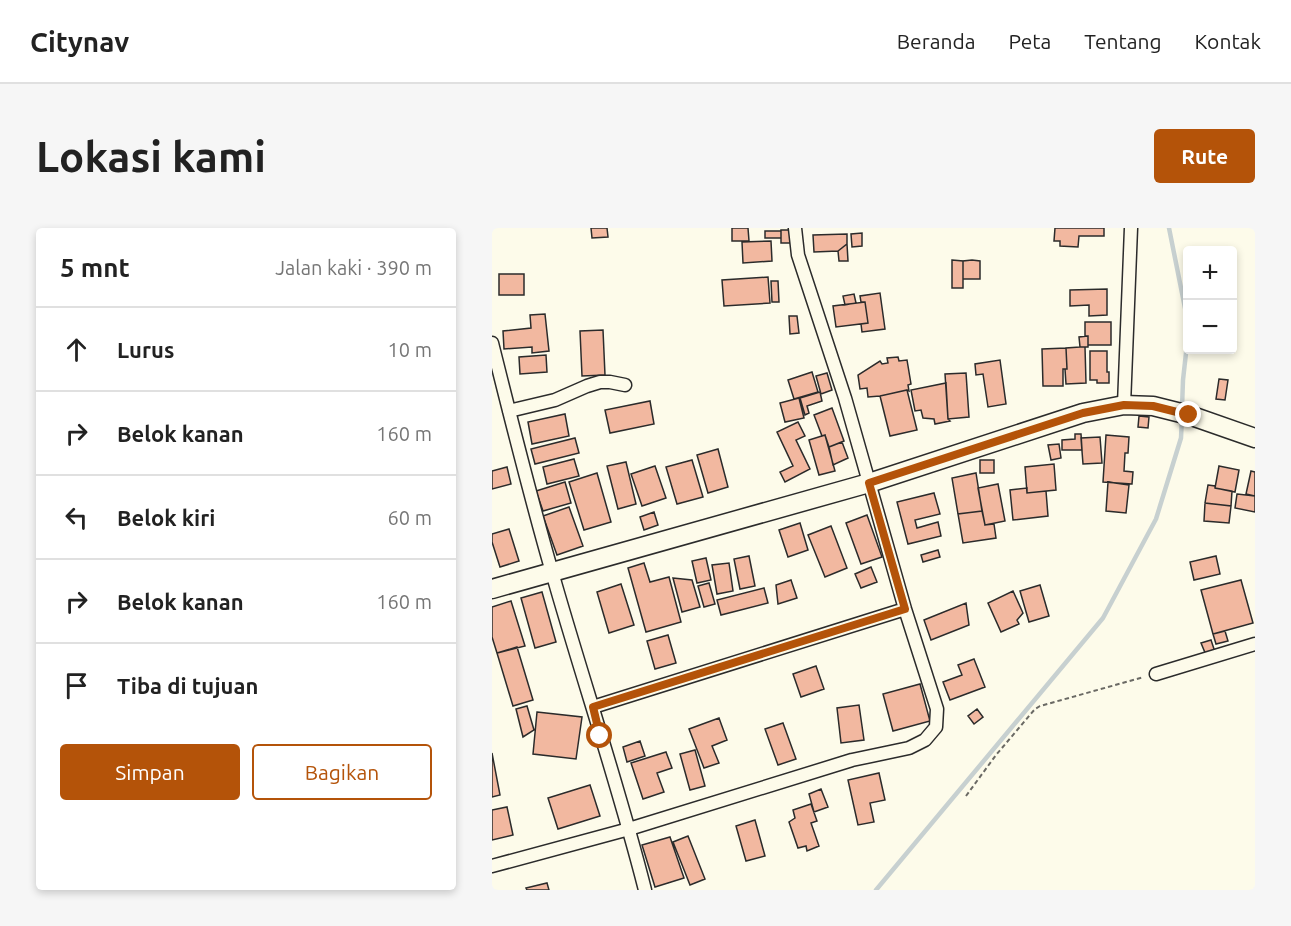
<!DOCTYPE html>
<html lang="id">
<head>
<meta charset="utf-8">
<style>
	body { margin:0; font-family:Ubuntu,sans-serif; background:#f6f6f6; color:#222 }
	.controls { position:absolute; right:18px; top:18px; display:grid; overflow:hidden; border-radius:6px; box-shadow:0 3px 9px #0003 }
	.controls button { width:54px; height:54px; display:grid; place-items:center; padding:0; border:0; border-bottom:2px solid #e0e0e0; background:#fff; color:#222; font:30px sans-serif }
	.stop { position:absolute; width:18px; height:18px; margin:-14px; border:4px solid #b45309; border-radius:50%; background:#fff }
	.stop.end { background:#b45309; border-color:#fff; box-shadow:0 2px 6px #0008 }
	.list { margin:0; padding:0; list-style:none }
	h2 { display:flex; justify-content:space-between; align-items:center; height:78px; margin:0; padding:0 24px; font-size:26px }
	h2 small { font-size:20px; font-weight:400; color:#767676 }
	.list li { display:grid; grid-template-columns:39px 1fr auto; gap:18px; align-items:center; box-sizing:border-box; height:84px; padding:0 24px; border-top:2px solid #e0e0e0 }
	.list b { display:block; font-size:22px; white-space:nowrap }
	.list em { font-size:20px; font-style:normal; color:#767676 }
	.actions { display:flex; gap:12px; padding:18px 24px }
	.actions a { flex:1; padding:14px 0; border:2px solid #b45309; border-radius:6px; text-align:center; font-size:21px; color:#b45309 }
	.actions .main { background:#b45309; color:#fff }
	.icon { flex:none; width:33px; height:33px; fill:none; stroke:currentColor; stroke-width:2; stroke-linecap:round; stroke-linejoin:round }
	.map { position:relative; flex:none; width:763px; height:662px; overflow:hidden; border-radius:6px }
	header { display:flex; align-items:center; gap:36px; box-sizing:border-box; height:84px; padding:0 30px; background:#fff; border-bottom:2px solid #e0e0e0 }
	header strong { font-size:28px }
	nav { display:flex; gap:33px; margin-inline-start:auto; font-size:21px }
	.intro { display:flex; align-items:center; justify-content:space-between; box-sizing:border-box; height:144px; padding:0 36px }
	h1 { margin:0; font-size:42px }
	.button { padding:15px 27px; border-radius:6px; background:#b45309; color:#fff; font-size:21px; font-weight:700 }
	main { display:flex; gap:36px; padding:0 36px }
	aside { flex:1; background:#fff; border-radius:6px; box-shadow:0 3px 9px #0003 }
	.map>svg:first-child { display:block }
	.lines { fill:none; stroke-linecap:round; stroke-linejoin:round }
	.stream { stroke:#c7d0d0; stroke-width:4.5 }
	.building { fill:#f2b8a0; stroke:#2b2b2b; stroke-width:1.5 }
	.street-casing { stroke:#2b2b2b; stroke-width:15 }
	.secondary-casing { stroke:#2b2b2b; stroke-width:21 }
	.path { stroke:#6a6964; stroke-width:2; stroke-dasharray:4.5 3; stroke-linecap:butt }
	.street { stroke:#fdfbea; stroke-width:12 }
	.secondary { stroke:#fdfbea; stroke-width:18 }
	.route { stroke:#b45309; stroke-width:8 }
</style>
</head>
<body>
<header>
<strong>Citynav</strong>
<nav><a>Beranda</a><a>Peta</a><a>Tentang</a><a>Kontak</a></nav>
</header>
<div class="intro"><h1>Lokasi kami</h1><a class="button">Rute</a></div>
<main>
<aside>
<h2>5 mnt<small>Jalan kaki · 390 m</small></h2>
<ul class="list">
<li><svg class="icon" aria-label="ahead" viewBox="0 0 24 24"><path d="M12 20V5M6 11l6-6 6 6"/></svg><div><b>Lurus</b></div><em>10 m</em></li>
<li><svg class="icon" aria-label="right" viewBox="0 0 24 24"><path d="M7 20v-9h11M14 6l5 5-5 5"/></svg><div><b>Belok kanan</b></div><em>160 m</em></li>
<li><svg class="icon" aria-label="left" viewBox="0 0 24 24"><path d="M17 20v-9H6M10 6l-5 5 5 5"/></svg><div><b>Belok kiri</b></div><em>60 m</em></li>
<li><svg class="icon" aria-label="right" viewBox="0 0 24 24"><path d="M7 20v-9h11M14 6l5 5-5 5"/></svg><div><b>Belok kanan</b></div><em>160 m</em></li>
<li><svg class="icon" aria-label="arrive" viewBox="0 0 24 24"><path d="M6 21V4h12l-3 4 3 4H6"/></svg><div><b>Tiba di tujuan</b></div></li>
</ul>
<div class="actions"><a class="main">Simpan</a><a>Bagikan</a></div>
</aside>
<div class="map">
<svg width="763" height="662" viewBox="0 0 763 662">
	<rect width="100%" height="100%" fill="#fdfbea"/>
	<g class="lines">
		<path class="stream" d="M677,0l19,95
			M690,180l1,-28 5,-45
			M384,662l227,-272 53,-99 25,-81 1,-22"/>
	</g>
	<path class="building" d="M99,0h16l1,9 -16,1z
		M240,0h16l1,13h-17z
		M563,0h49v8h-25l-1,11 -18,-1v-5h-6z
		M289,2h11v13h-11z
		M273,3h16v7h-16z
		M370,5v13l-10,1 -1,-13z
		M355,6v10l-9,7 -24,1 -1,-17z
		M279,13l1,20 -29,2 -1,-21z
		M355,16l1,17h-9l-1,-10z
		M460,32l11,1v27h-11z
		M480,32l8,1v18h-17v-18z
		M7,46h25v21h-25z
		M276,49l2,26 -46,3 -2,-26z
		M279,53h7l1,21h-7z
		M615,61v26l-18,1v-11l-19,1v-16z
		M388,65l5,36 -23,3 -1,-8 7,-1 -3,-21h-4l-1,-6z
		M362,66l2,9 -11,2 -2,-9z
		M373,74l3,21 -32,4 -3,-21z
		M53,86l4,37 -17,2v-6l-28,2 -1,-18 28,-3 -1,-13z
		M297,88h8l2,17 -9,1z
		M593,94h26v23h-23v-9h-3z
		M111,102l2,45 -23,1 -2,-45z
		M596,108v11h-8l-1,-10z
		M588,119h5l1,36 -20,1 -1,-15h2l-1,-21z
		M574,120l1,21h-4v17h-20l-1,-37z
		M598,123h17v21h2v11h-12v-3h-7z
		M54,127l1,17 -27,2 -1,-17z
		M406,129l1,4 8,-1 4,24 -3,1 1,6 -2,-1 -27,6 -12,1 -1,-9 -7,1 -2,-14 22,-14 2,3 6,-1 -1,-5z
		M508,132l6,44 -18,3 -5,-33 -7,1 -1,-11z
		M320,144l6,20 -24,7 -6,-19z
		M335,145l5,17 -11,4 -5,-18z
		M474,145l3,44 -21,2 -3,-45z
		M727,151l9,1 -3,20 -9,-1z
		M454,155l2,36 2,2 -15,3 -1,-5 -11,-1 -2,-8 -6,1 -4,-21z
		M415,162l10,40 -27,6 -10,-40z
		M328,164l2,9 -15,5 2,7 -4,2 -5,-17z
		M307,170l5,20 -19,4 -5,-19z
		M158,173l4,23 -44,9 -5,-23z
		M340,180l12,33 -15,6 -4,-12 -3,1 -8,-21z
		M73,186l4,22 -37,8 -4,-22z
		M647,188l10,1 -1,11 -10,-1z
		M306,194l7,14 -9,4 14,29 -25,13 -5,-10 13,-6 -16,-34z
		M583,206h6l1,16h-20v-10l13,-1z
		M333,207l10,36 -16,4 -10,-35z
		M614,207l23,2 -1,16h-3l-1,18 9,1 -1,12 -29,-2z
		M608,209l2,26 -19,1 -2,-26z
		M83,210l4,15 -44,11 -4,-15z
		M350,214l6,16 -15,7 -4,-18z
		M567,216l2,14 -10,2 -3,-15z
		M226,221l10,38 -20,6 -11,-38z
		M82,231l5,17 -32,8 -4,-17z
		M200,232l11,37 -26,7 -11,-37z
		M488,232h14v13h-14z
		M134,234l10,42 -18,5 -11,-43z
		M562,236l2,26 -29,3 -2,-26z
		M163,238l11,32 -24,8 -11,-32z
		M727,238l20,4 -4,22 -20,-4z
		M15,239l4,17 -19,5v-18z
		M759,243l4,1v24l-9,-2z
		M105,245l14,49 -27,8 -15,-48z
		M484,245l6,38 -24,3 -6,-36z
		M73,254l6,21 -28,8 -7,-20z
		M616,254l21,3 -3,28 -20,-2z
		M506,256l7,37 -20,4 -7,-37z
		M716,257l7,1v2l17,3 -1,15 -26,-3z
		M535,260v5l19,-2 2,25 -35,4 -3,-30z
		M442,265l6,21 -25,6 2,8 21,-6 3,14 -33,8 -11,-42z
		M745,266l18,2v16l-20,-4z
		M713,275l26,3 -2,17 -25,-2z
		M77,279l14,39 -26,9 -14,-39z
		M490,283l3,14 9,-1 2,14 -33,5 -5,-29z
		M162,284l4,13 -14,5 -4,-13z
		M375,287l15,42 -21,7 -15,-41z
		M308,295l8,27 -20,7 -9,-27z
		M339,298l16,42 -22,9 -17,-42z
		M17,301l10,32 -19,6 -8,-25v-8z
		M446,322l2,7 -17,5 -2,-7z
		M257,328l6,30 -15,3 -6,-30z
		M724,328l4,18 -26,6 -4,-18z
		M214,330l5,22 -14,3 -5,-22z
		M152,335l6,19 19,-5 12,45 -35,10 -18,-64z
		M237,335l4,28 -16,3 -5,-29z
		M379,339l6,15 -16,6 -6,-14z
		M181,350l19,2 8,27 -18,5z
		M299,352l6,18 -19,6 -2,-19z
		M749,352l12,43 -40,11 -12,-44z
		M217,355l6,21 -11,3 -6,-21z
		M129,356l13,41 -25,8 -12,-41z
		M548,357l9,31 -20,6 -9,-31z
		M272,360l4,15 -47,12 -4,-15z
		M521,363l10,22 -6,7 2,4 -18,8 -13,-29z
		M50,364l14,50 -21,6 -14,-50z
		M19,373l14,45 -28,7 -5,-16v-30z
		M474,375l3,22 -38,15 -7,-20z
		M733,403l3,10 -12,3 -3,-10z
		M176,407l8,28 -21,6 -8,-28z
		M719,412l4,12 -9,3 -5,-12z
		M25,419l16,53 -20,6 -16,-53z
		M482,431l11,28 -35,13 -7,-18 19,-7 -4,-10z
		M324,438l8,23 -23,8 -8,-23z
		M428,456l10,37 -37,10 -10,-37z
		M367,477l5,35 -23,3 -4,-35z
		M35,478l7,24 -11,7 -7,-28z
		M485,481l6,8 -9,7 -6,-8z
		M45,484l45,5 -6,42 -43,-5z
		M227,490l8,22 -15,6 7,17 -15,5 -15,-39z
		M291,495l13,36 -18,6 -13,-36z
		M148,513l5,15 -18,6 -4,-15z
		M203,522l10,36 -15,4 -10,-36z
		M174,524l6,16 -15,5 7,19 -21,7 -12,-36z
		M0,525l8,42 -8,2z
		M387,545l6,27 -15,3 4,19 -16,3 -10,-45z
		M98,557l10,31 -42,13 -10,-31z
		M329,561l7,18 -14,5 -5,-18z
		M319,576l6,17 -6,2 8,23 -12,5 -1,-5 -8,2 -9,-26 6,-4 -2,-8z
		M15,579l6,28 -21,5v-30z
		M263,592l10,36 -19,5 -10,-35z
		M196,608l17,43 -15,6 -17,-43z
		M178,609l14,41 -29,9 -13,-42z
		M55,655l2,7h-22l-1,-2z"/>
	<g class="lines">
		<g class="street-casing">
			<path id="street" d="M0,115c19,76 38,153 60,229 30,106 66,211 93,318
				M632,177l7,-177
				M17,183l46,-11 32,-14 13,-4h10l15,3
				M664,446l99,-30
				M101,479l312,-98
				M0,638l137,-37 223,-69 57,-12 16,-8 11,-13 1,-18 -32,-100 -60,-211 -47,-143 -3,-27"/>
		</g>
		<g class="secondary-casing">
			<path id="secondary" d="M0,361l377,-106 214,-70 41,-8 29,1 36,9 66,23"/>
		</g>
		<path class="path" d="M474,568l30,-41 39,-46 5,-3 104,-29"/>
		<use href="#street" class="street"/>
		<use href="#secondary" class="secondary"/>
	</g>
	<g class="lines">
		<path class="route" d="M108,508l-7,-29 312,-98 -36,-126 214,-70 41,-8 29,1 36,9"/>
	</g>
</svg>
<div class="controls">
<button>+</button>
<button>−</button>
</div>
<div class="stop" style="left:108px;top:508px"></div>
<div class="stop end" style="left:697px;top:187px"></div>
</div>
</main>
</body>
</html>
